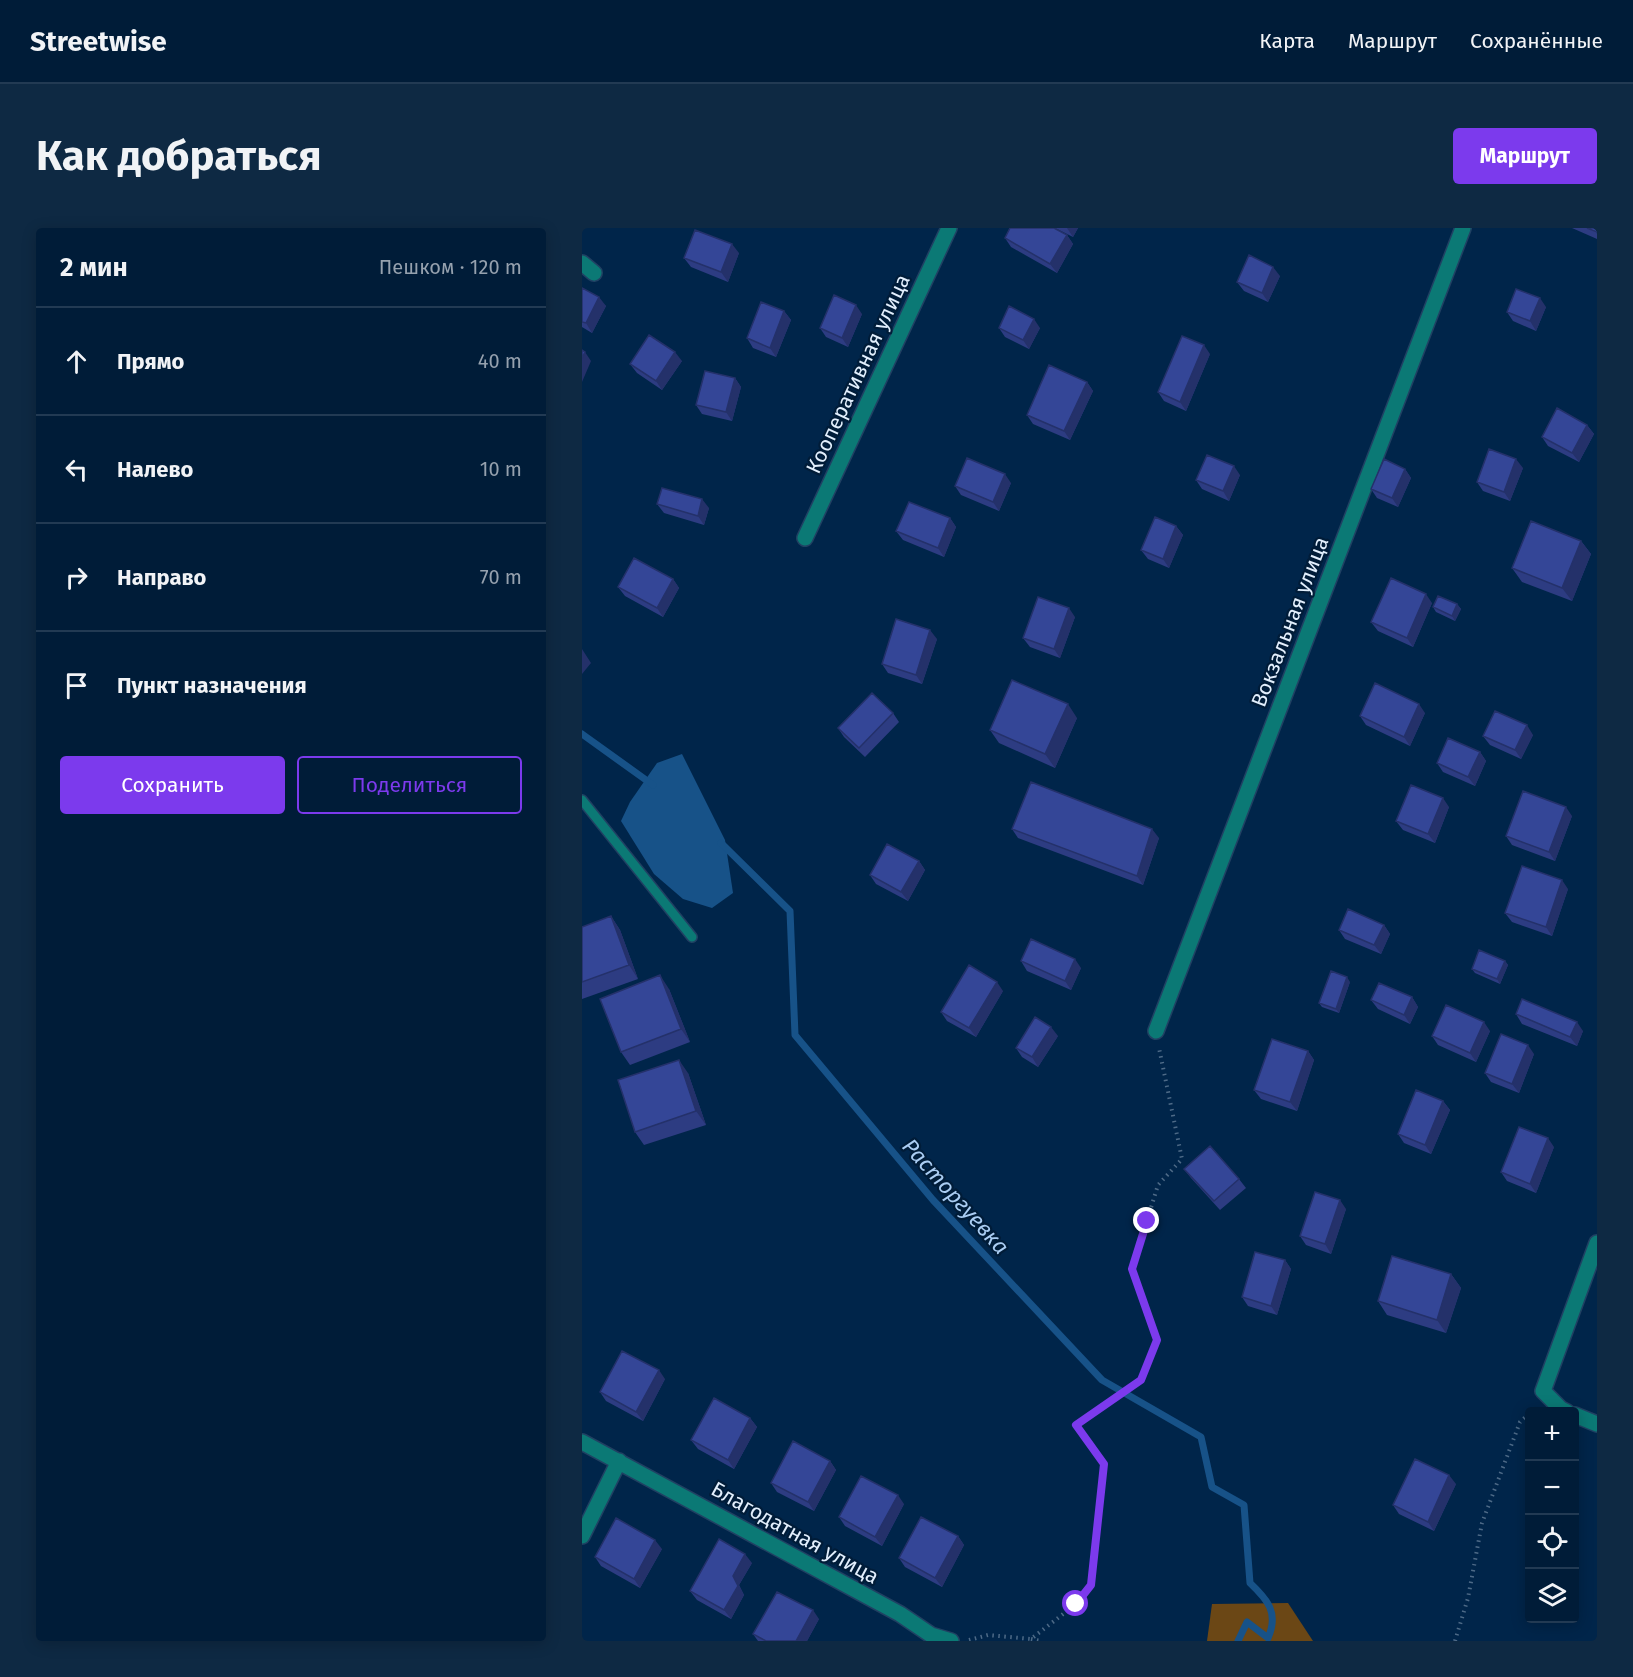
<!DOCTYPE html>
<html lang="ru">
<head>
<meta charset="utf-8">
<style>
	body { margin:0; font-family:"Fira Sans",sans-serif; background:#0e2943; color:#f1f3f6 }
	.controls { position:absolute; right:18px; bottom:18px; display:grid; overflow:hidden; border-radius:6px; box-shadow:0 3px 15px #0003 }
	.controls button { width:54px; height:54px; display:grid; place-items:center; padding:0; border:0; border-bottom:2px solid #223a53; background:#001c38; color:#f1f3f6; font:30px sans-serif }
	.stop { position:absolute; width:18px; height:18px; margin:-14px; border:4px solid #7c3aed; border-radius:50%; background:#fff }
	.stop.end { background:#7c3aed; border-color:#fff; box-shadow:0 2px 6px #0008 }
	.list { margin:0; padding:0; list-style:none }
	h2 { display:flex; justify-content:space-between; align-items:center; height:78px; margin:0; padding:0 24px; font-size:26px }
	h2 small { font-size:20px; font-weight:400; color:#95a1ae }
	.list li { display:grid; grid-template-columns:39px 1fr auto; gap:18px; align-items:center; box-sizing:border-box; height:108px; padding:0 24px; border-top:2px solid #223a53 }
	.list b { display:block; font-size:22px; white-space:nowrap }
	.list em { font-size:20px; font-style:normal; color:#95a1ae }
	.actions { display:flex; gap:12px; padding:18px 24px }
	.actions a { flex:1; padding:14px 0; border:2px solid #7c3aed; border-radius:6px; text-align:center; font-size:21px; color:#7c3aed }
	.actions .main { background:#7c3aed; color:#fff }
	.icon { flex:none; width:33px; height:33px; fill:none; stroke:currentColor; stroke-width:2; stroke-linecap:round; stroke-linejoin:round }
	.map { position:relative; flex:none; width:1015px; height:1413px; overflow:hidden; border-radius:6px }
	header { display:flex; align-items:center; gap:36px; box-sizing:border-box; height:84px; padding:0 30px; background:#001c38; border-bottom:2px solid #223a53 }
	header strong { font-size:28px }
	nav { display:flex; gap:33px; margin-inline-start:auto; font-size:21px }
	.intro { display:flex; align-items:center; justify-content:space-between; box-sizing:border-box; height:144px; padding:0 36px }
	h1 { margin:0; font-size:42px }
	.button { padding:15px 27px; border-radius:6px; background:#7c3aed; color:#fff; font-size:21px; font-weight:700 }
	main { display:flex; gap:36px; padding:0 36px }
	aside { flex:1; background:#001c38; border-radius:6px; box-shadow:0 3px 15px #0003 }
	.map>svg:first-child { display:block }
	.forest { fill:#6b4715 }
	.water { fill:#175288 }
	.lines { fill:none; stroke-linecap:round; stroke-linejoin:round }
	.stream { stroke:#175288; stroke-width:7 }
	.service-casing { stroke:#204163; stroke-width:12 }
	.minor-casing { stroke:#204163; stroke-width:18 }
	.path { stroke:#4d6a87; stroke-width:4; stroke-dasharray:1.5 4.5; stroke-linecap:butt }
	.service { stroke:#0b7975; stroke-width:9 }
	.minor { stroke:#0b7975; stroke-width:15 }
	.wall { fill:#2d3c82 }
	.shaded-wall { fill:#24316a }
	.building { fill:#344697; stroke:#24316a; stroke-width:1.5 }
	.route { stroke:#7c3aed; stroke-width:8 }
	.labels { text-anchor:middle; stroke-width:4.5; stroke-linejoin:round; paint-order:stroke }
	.street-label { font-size:21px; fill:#e2effd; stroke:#001c38 }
	.water-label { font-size:22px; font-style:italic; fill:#aacdf3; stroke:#001c38 }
</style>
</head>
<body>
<header>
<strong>Streetwise</strong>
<nav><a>Карта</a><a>Маршрут</a><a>Сохранённые</a></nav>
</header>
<div class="intro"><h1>Как добраться</h1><a class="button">Маршрут</a></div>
<main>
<aside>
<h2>2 мин<small>Пешком · 120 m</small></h2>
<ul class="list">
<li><svg class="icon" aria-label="ahead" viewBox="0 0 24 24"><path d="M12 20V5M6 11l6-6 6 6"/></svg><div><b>Прямо</b></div><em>40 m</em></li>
<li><svg class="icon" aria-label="left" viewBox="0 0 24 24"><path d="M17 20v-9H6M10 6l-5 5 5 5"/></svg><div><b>Налево</b></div><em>10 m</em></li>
<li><svg class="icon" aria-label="right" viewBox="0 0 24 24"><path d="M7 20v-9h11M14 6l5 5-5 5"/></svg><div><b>Направо</b></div><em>70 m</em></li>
<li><svg class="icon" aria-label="arrive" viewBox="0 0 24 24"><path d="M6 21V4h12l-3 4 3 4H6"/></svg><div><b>Пункт назначения</b></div></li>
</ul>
<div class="actions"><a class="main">Сохранить</a><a>Поделиться</a></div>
</aside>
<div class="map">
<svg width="1015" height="1413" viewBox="0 0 1015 1413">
	<rect width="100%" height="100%" fill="#00254a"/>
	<path class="forest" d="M706,1375l25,38h-106l5,-37z"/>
	<path class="water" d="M100,526l43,86 8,53 -21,15 -29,-9 -29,-25 -33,-53 9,-19 27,-39z"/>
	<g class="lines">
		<path class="stream" d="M0,506l71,51
			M139,615l69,68 5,124 138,165 169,180 99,57 11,50 32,18 6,78c18,17 29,30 18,55l-21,-16 -9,19"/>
		<g class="service-casing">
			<path id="service" d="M0,572l110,137"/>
		</g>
		<g class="minor-casing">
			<path id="minor" d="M0,35l12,10
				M223,310l144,-310
				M574,803l307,-803
				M985,1184l-6,-3 -18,-18 54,-148
				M993,1187l22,9
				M0,1214l318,172 31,21 20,6
				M0,1308l37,-75"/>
		</g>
		<path class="path" d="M449,1411l10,2
			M387,1412l19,-5 43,4 45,-35 15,-19 13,-121 -28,-39 65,-45 16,-40 -25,-71 26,-84 24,-26 -23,-111
			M873,1413l13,-43 14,-75 38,-101 10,-9"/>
		<use href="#service" class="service"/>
		<use href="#minor" class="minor"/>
	</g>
	<path class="wall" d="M473,0h23l-5,9z
		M990,0h25v11z
		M485,7l6,9 -16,29 -46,-26 -6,-9z
		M157,25l-11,29 -37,-15 -7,-9z
		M698,48l-12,26 -24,-11 -7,-9z
		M0,60l24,18 -14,27 -10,-6z
		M964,79l-10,24 -23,-10 -6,-9z
		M202,83l7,9 -15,37 -23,-9 -6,-10z
		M280,86l-14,33 -22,-10 -6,-9z
		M417,100h41l-11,21 -24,-12z
		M628,126l-24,57 -22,-10 -6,-9z
		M100,133l-20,29 -25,-17 -7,-9z
		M153,150l6,9 -9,34 -30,-7 -6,-9z
		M505,154l6,9 -23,49 -37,-16 -6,-9z
		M1005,197l7,9 -15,28 -31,-16 -6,-9z
		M941,240l-13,33 -27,-10 -6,-9z
		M823,241l6,9 -13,29 -21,-9 -6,-9z
		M658,247l-11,26 -27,-12 -6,-9z
		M429,255l-12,28 -38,-16 -6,-9z
		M75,276l52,4 -5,17 -40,-12z
		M368,290l6,9 -12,30 -41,-17 -7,-9z
		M594,298l7,9 -14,33 -21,-9 -7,-9z
		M999,313l10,13 -19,47 -50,-19 -10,-14z
		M91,351l6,9 -16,29 -38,-21 -7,-9z
		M850,375l-19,44 -35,-16 -7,-9z
		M875,376l4,5 -6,12 -19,-9 -3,-5z
		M493,389l-15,41 -30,-11 -7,-9z
		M355,411l-15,45 -34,-11 -6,-9z
		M311,485l6,9 -34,35 -21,-20 -6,-9z
		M843,485l-15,33 -44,-21 -6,-9z
		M495,490l-22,50 -56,-25 -9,-13z
		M951,507l-12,24 -31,-14 -7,-9z
		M898,524l6,9 -11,25 -32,-14 -6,-9z
		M867,579l-14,36 -32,-13 -7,-9z
		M990,588l-17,45 -43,-16 -6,-9z
		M430,601l147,9 -16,47 -125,-47z
		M337,633l6,9 -17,31 -32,-17 -6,-9z
		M986,661l-16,47 -40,-14 -7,-9z
		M29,688l9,14 18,49 -56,20v-72z
		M802,697l6,9 -9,20 -36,-15 -6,-9z
		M439,733l60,7 -10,22 -44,-19z
		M923,733l3,4 -8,19 -25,-11 -3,-4z
		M768,754l-11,31 -17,-6 -3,-4z
		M87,761l21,53 -60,23 -9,-13z
		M421,763l-27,46 -29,-16 -6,-9z
		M830,769l6,10 -8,17 -32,-15 -7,-9z
		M934,786l67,17 -6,15 -55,-22z
		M908,803l-14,31 -38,-17 -6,-9z
		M476,808l-20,31 -16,-10 -6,-9z
		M726,823l6,9 -17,51 -36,-12 -7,-9z
		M952,826l-15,39 -28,-11 -6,-9z
		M106,845l18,52 -62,20 -9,-13z
		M861,873l7,9 -19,44 -27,-11 -6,-9z
		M972,919l-18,46 -29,-12 -6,-9z
		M602,941l55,10 7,9 -26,22 -29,-32z
		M764,981l-15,45 -25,-9 -6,-9z
		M703,1032l6,9 -14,46 -29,-9 -6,-9z
		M869,1046l10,14 -15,45 -59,-18 -9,-14z
		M83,1151l-22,42 -37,-20 -6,-9z
		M168,1190l7,9 -23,42 -36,-20 -7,-9z
		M248,1233l6,9 -22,41 -37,-19 -6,-9z
		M874,1256l-22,47 -35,-17 -6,-9z
		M322,1276l-22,42 -37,-20 -6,-9z
		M376,1308l6,9 -22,42 -37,-20 -6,-9z
		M80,1321l-22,39 -39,-22 -6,-9z
		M170,1335l-13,22 5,10 -13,24 -34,-19 -7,-9z
		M237,1391l-12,22h-49l-5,-7z"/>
	<path class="shaded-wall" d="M485,0h11l-5,9z
		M485,7l6,9 -16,29 -7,-9z
		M150,16l7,9 -11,29 -7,-10z
		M691,39l7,9 -12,26 -6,-9z
		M17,69l7,9 -14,27 -6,-10z
		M958,70l6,9 -10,24 -6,-10z
		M274,77l6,9 -14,33 -6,-9z
		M202,83l7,9 -15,37 -6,-9z
		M452,91l6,9 -11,21 -6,-9z
		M622,117l6,9 -24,57 -6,-9z
		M3,124l6,9 -9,21v-24z
		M93,124l7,9 -20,29 -6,-9z
		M153,150l6,9 -9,34 -6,-9z
		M505,154l6,9 -23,49 -6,-9z
		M1005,197l7,9 -15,28 -7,-9z
		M934,231l7,9 -13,33 -6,-9z
		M652,238l6,9 -11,26 -6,-10z
		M823,241l6,9 -13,29 -6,-9z
		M423,246l6,9 -12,28 -6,-9z
		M120,271l7,9 -5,17 -6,-9z
		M368,290l6,9 -12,30 -6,-9z
		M594,298l7,9 -14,33 -6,-9z
		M999,313l10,13 -19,47 -10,-13z
		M91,351l6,9 -16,29 -6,-9z
		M844,366l6,9 -19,44 -6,-9z
		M875,376l4,5 -6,12 -3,-5z
		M487,380l6,9 -15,41 -6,-9z
		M348,402l7,9 -15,45 -6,-9z
		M0,421l9,14 -9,11z
		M486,476l9,14 -22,50 -10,-14z
		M837,476l6,9 -15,33 -6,-9z
		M945,497l6,10 -12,24 -6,-9z
		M898,524l6,9 -11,25 -7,-9z
		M861,570l6,9 -14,36 -7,-9z
		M984,579l6,9 -17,45 -6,-9z
		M570,601l7,9 -16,47 -6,-9z
		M337,633l6,9 -17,31 -7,-9z
		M980,652l6,9 -16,47 -6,-9z
		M29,688l9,14 18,49 -9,-14z
		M802,697l6,9 -9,20 -7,-9z
		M493,731l6,9 -10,22 -6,-9z
		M923,733l3,4 -8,19 -3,-5z
		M78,747l9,14 21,53 -9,-13z
		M765,749l3,5 -11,31 -3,-4z
		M415,754l6,9 -27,46 -7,-9z
		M830,769l6,10 -8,17 -6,-9z
		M902,794l6,9 -14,31 -6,-9z
		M995,794l6,9 -6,15 -7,-9z
		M469,799l7,9 -20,31 -6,-10z
		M946,817l6,9 -15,39 -7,-9z
		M726,823l6,9 -17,51 -7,-9z
		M97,832l9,13 18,52 -10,-14z
		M861,873l7,9 -19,44 -6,-9z
		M966,910l6,9 -18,46 -6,-9z
		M758,972l6,9 -15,45 -6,-10z
		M703,1032l6,9 -14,46 -6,-9z
		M869,1046l10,14 -15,45 -9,-13z
		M77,1142l6,9 -22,42 -7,-9z
		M168,1190l7,9 -23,42 -6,-9z
		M248,1233l6,9 -22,41 -6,-9z
		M867,1247l7,9 -22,47 -6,-9z
		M316,1267l6,9 -22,42 -7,-9z
		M376,1308l6,9 -22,42 -7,-9z
		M73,1312l7,9 -22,39 -6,-9z
		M163,1326l7,9 -13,22 5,10 -13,24 -7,-9 9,-34z
		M231,1382l6,9 -12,22h-11z"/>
	<path class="building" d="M428,0h44l13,7 -17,29 -45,-26z
		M1005,0h10v4z
		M113,2l37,14 -11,28 -37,-14z
		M667,27l24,12 -11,26 -25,-11z
		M0,60l17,9 -13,26 -4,-1z
		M934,61l24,9 -10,23 -23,-9z
		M252,67l22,10 -14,33 -22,-10z
		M179,74l23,9 -14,37 -23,-10z
		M427,78l25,13 -11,21 -24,-12z
		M67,107l26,17 -19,29 -26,-17z
		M600,108l22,9 -24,57 -22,-10z
		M0,122l3,2 -3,6z
		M467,137l38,17 -23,49 -37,-16z
		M123,143l30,7 -9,34 -30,-7z
		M975,180l30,17 -15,28 -30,-16z
		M907,221l27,10 -12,33 -27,-10z
		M625,227l27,11 -11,25 -27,-11z
		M385,230l38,16 -12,28 -38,-16z
		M802,231l21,10 -13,29 -21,-9z
		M80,260l40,11 -4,17 -41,-12z
		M327,274l41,16 -12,30 -42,-17z
		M573,289l21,9 -13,33 -22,-9z
		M949,293l50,20 -19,47 -50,-20z
		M52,330l39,21 -16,29 -39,-21z
		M809,350l35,16 -19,44 -36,-16z
		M856,368l19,8 -5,12 -19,-9z
		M456,369l31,11 -15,41 -31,-11z
		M314,391l34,11 -14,45 -34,-11z
		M430,452l56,24 -23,50 -55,-24z
		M793,455l44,21 -15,33 -44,-21z
		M290,465l21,20 -34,35 -21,-20z
		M913,483l32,14 -12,25 -32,-14z
		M866,510l32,14 -12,25 -31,-14z
		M449,554l121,47 -15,47 -125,-47z
		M829,557l32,13 -15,36 -32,-13z
		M941,563l43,16 -17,45 -43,-16z
		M305,616l32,17 -18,31 -31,-17z
		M940,638l40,14 -16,47 -41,-14z
		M766,681l36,16 -10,20 -35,-15z
		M29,688l18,49 -47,17v-55z
		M449,711l44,20 -10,22 -44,-20z
		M897,722l26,11 -8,18 -25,-10z
		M387,737l28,17 -28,46 -28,-16z
		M749,743l16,6 -11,32 -17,-6z
		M78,747l21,54 -60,23 -21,-53z
		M797,755l33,14 -8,18 -33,-15z
		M940,771l55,23 -7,15 -54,-23z
		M864,777l38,17 -14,31 -38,-17z
		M453,789l16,10 -19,30 -16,-9z
		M919,806l27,11 -16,39 -27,-11z
		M690,811l36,12 -18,51 -36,-12z
		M97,832l17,51 -61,21 -17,-52z
		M834,862l27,11 -18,44 -27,-11z
		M937,899l29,11 -18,46 -29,-12z
		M628,918l29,33 -25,22 -30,-32z
		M733,964l25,8 -15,44 -25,-8z
		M673,1024l30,8 -14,46 -29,-9z
		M810,1028l59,18 -14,46 -59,-19z
		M40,1123l37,19 -23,42 -36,-20z
		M132,1170l36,20 -22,42 -37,-20z
		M211,1213l37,20 -22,41 -37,-19z
		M833,1231l34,16 -21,47 -35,-17z
		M279,1248l37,19 -23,42 -36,-20z
		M339,1289l37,19 -23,42 -36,-20z
		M34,1290l39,22 -21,39 -39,-22z
		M137,1311l26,15 -12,22 5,10 -14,24 -34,-19z
		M195,1364l36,18 -17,31h-30l-13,-7z"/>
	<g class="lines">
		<path class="route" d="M494,1376l15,-19 13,-121 -28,-39 65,-45 16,-40 -25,-71 15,-48"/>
	</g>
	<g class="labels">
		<g class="street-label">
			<text transform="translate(276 146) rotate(-65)" y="7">Кооперативная улица</text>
			<text transform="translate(708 394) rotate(-69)" y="7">Вокзальная улица</text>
			<text transform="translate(213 1305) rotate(29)" y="7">Благодатная улица</text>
		</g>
		<g class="water-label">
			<text transform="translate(374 968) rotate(48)" y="8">Расторгуевка</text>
		</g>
	</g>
</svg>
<div class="controls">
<button>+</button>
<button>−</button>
<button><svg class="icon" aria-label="locate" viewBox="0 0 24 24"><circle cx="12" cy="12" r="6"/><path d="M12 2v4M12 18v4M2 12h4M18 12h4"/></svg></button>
<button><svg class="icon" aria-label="layers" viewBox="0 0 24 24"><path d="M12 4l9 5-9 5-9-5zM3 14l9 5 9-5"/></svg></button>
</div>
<div class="stop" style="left:494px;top:1376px"></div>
<div class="stop end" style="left:565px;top:993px"></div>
</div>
</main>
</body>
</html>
